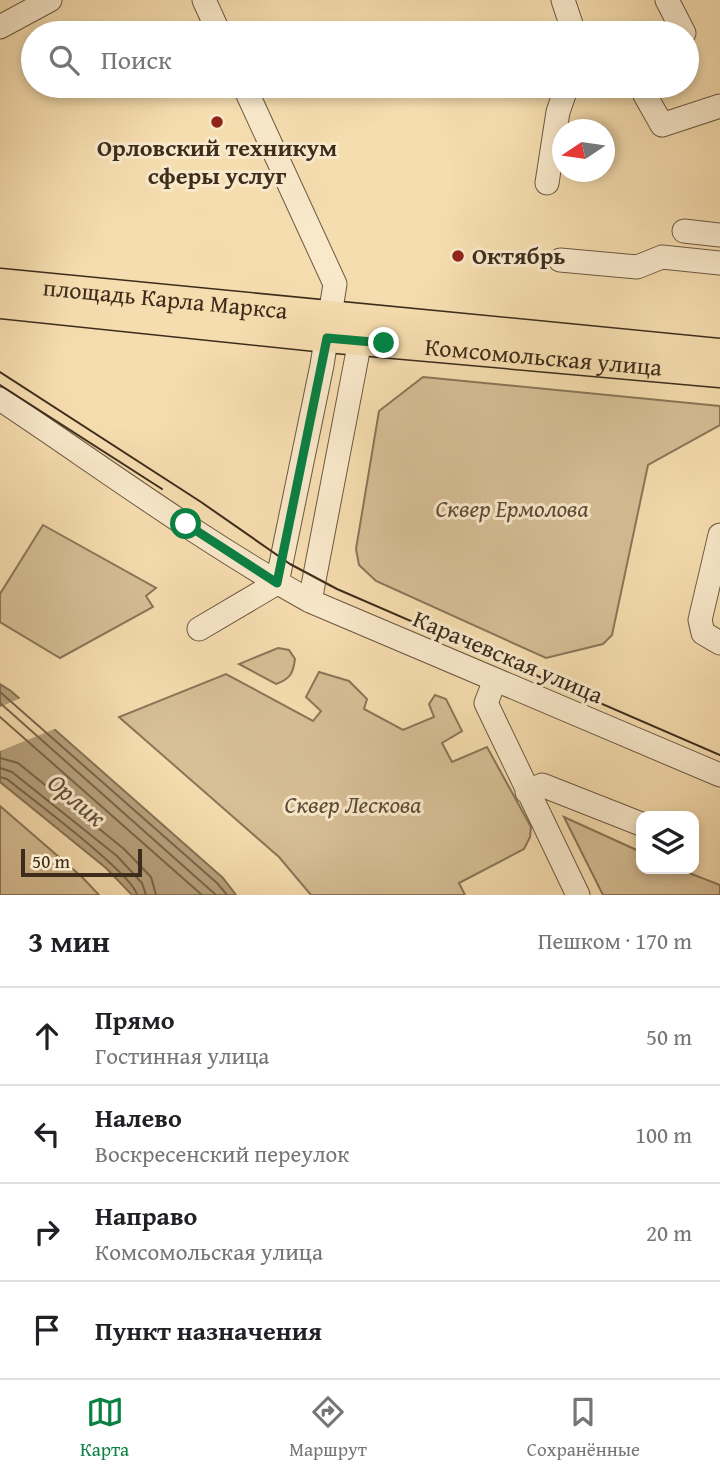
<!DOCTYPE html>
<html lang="ru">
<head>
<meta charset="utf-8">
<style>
	body { margin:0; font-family:"Gentium Book Plus",serif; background:#f6f6f6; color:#202124 }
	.controls { position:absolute; right:21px; bottom:21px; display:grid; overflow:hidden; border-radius:14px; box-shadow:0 4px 10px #0003 }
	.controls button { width:63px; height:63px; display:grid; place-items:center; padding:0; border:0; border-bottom:2px solid #e0e0e0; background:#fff; color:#202124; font:35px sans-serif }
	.compass { position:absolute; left:552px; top:119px; width:63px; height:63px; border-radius:50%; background:#fff; box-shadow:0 4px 10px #0003; rotate:257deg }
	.scale { position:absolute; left:21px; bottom:18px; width:121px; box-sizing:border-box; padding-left:7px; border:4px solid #3d2c1c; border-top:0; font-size:19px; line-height:24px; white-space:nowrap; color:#3d2c1c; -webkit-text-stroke:5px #f9e9cb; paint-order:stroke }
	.stop { position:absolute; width:21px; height:21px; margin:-16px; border:5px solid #0b8043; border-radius:50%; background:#fff }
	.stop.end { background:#0b8043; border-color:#fff; box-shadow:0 2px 7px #0008 }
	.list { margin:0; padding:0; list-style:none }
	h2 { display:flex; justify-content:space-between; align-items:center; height:91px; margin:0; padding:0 28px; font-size:30px }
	h2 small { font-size:23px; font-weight:400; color:#757577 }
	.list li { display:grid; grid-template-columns:46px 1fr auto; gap:21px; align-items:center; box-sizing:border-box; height:98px; padding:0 28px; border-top:2px solid #e0e0e0 }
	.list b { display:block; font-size:26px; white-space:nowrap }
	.list p { margin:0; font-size:23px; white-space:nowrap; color:#757577 }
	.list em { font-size:23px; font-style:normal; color:#757577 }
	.icon { flex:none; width:38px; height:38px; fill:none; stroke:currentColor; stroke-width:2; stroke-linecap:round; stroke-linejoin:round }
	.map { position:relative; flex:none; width:720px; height:895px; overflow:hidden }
	.search { position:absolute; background:#fff; box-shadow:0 4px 10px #0003; left:21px; right:21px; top:21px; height:77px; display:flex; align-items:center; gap:18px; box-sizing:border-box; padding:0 24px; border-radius:38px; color:#757577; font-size:26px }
	.sheet { height:483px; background:#fff }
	nav { display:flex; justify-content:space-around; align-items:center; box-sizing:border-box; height:98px; border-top:2px solid #e0e0e0; background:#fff; font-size:19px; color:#757577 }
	nav a { display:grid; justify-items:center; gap:4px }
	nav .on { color:#0b8043 }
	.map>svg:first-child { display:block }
	.green { fill:#d7bf96; stroke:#8a7659; stroke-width:2 }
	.water { fill:#b7a17d; stroke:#867256; stroke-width:2 }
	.pier { fill:#f6ddaf }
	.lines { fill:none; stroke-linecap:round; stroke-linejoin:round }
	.shore { stroke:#7a664c; stroke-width:2 }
	.minor-casing { stroke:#6b5841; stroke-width:25 }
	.major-casing { stroke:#3d2c1c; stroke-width:31 }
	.minor { stroke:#f9e9cb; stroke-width:23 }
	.major { stroke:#f6ddaf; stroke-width:28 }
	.tram { stroke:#3d2c1c; stroke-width:2 }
	.route { stroke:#0b8043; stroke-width:9 }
	.poi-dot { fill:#8f2418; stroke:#f9e9cb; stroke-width:2.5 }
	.labels { text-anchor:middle; stroke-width:6; stroke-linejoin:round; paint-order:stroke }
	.poi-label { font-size:24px; font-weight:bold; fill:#3d2c1c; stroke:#f9e9cb }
	.street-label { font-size:24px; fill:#3d2c1c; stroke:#f9e9cb }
	.park-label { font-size:24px; font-style:italic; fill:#5c4934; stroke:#f9e9cb }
	.water-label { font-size:26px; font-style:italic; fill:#624f39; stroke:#f9e9cb }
</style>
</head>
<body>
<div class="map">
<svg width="720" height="895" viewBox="0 0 720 895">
	<rect width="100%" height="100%" fill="#f6ddaf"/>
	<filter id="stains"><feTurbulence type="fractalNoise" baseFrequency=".00286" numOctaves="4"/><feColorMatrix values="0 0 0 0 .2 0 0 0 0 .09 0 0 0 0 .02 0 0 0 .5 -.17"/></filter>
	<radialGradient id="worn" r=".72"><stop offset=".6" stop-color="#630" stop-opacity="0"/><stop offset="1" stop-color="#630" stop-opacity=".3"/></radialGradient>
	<path class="green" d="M423,377l297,29v19l-72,40 -36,170 -9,9 -57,14 -170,-77 -17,-16 -3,-16 23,-138z
		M43,525l113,63 -10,8 7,11 -93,51 -60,-36v-28z
		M278,648l11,2 6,9c-2,15 -5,20 -19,25l-37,-20z
		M319,672l30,9 18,18 -3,10 39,21 31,-13 -5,-13 6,-9 11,4 16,32 -20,12 10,19 35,-15 44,80 -1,10 -6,12 -65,34 6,12h-154l-32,-38 -160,-140 107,-43 87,47 8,-10 -15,-14z
		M0,806l82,71 17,18h-99z
		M564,817l77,35v17h38l41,16v10h-117z"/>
	<path class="water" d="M0,684l11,7 212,187 13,17h-104l-26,-27 -106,-86z"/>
	<path class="pier" d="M23,697l34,31 -57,23v-44z"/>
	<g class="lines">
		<path class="shore" d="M0,692l217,191 10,12
			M0,703l216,192
			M0,717l202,178
			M0,758l18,5 106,86 27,28 5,18
			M0,768l12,4 105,84 25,27 4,12
			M0,777l7,2c22,18 127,96 130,116"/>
		<g class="minor-casing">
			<path id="minor" d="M204,0l15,33
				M563,0l11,33
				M667,0l17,33
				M0,27l50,-27
				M244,86l91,198 -13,81 -45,218
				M644,86l1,9 17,30 58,-19
				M547,183l11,-71 9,-26
				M684,231l36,4
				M560,260l77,7 25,-10 58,6
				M0,399c102,68 202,142 310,202l410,174
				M720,535l-20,85 3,13 17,10
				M310,601l53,-276
				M199,629l78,-46
				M495,680l-9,23 92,192
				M527,792l15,-7 99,39"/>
		</g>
		<g class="major-casing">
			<g id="major">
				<path id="s1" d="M0,283l720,70"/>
				<path id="s2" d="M0,304l327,34 393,35"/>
			</g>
		</g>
		<use href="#minor" class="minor"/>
		<use href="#major" class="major"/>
		<path class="tram" d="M0,372l201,130 89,62 47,25 383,166
			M0,385l162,104"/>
	</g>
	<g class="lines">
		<path class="route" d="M186,524l91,59 50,-245 57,5"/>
	</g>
	<g class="poi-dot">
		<circle cx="217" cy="122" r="7"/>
		<circle cx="458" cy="256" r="7"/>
	</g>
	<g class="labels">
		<g class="poi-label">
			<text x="217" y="156">Орловский техникум<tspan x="217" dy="28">сферы услуг</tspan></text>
			<text x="472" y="264" text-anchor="start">Октябрь</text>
		</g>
		<g class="street-label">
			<text dy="8" stroke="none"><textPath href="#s1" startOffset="166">площадь Карла Маркса</textPath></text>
			<text dy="8" stroke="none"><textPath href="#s2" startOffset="546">Комсомольская улица</textPath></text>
			<text transform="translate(508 657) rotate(23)" y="8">Карачевская улица</text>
		</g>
		<g class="park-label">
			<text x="512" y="517">Сквер Ермолова</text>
			<text x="353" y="813">Сквер Лескова</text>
		</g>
		<g class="water-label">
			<text transform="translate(77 800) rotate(40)" y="9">Орлик</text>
		</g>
	</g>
	<rect width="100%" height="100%" filter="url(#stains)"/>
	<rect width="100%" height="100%" fill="url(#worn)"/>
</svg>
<div class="controls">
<button><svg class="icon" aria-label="layers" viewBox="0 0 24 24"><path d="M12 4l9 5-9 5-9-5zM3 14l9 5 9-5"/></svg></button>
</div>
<svg class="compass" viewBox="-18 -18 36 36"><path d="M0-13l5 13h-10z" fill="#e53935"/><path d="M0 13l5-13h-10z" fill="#757577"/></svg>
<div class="scale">50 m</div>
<div class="stop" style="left:186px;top:524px"></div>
<div class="stop end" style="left:384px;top:343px"></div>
<div class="search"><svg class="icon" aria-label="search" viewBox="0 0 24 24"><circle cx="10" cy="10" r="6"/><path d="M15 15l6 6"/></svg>Поиск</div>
</div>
<section class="sheet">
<h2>3 мин<small>Пешком · 170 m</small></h2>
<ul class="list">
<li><svg class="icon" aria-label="ahead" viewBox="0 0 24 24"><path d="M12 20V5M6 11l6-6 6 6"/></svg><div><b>Прямо</b><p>Гостинная улица</p></div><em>50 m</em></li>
<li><svg class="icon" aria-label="left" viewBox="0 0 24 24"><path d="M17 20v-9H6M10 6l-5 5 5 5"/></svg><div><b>Налево</b><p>Воскресенский переулок</p></div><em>100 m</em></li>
<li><svg class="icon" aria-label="right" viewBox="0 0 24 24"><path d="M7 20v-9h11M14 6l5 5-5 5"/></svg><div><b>Направо</b><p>Комсомольская улица</p></div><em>20 m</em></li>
<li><svg class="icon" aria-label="arrive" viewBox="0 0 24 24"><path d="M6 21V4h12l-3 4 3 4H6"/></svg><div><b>Пункт назначения</b></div></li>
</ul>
</section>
<nav>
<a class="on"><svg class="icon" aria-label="map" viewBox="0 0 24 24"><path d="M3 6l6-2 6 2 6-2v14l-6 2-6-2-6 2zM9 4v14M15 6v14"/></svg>Карта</a>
<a><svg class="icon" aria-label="directions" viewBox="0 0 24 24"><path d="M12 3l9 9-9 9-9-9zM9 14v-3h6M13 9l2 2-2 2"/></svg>Маршрут</a>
<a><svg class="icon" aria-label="saved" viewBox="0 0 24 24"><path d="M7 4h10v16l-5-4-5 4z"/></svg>Сохранённые</a>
</nav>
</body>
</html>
